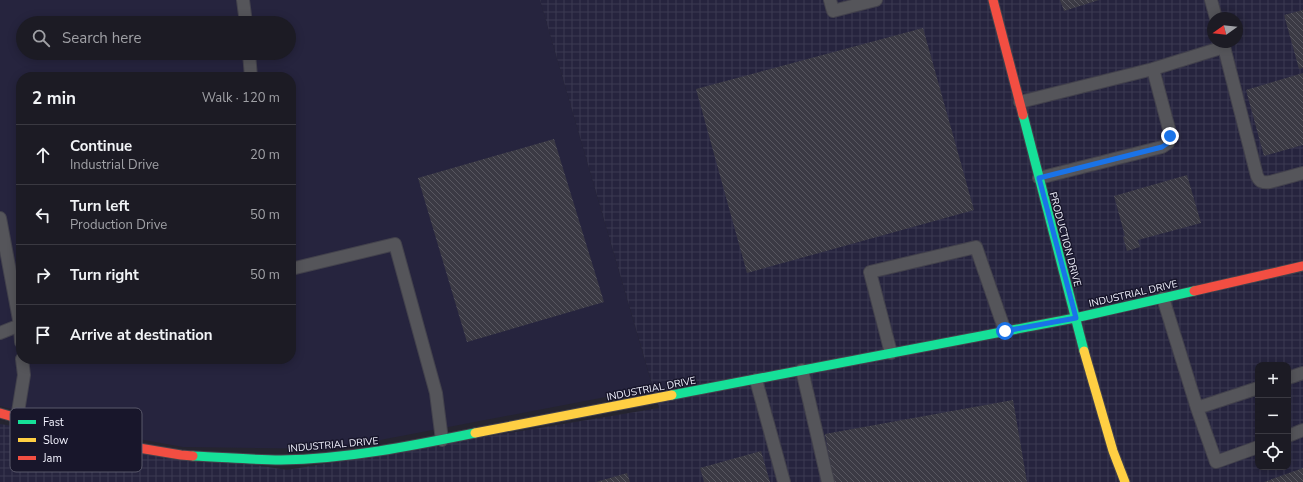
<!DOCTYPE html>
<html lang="en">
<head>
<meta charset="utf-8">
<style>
	body { margin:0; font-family:"Nunito Sans",sans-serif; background:#292831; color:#f1f3f6 }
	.controls { position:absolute; right:12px; bottom:12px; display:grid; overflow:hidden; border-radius:8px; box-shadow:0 2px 10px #0003 }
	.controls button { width:36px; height:36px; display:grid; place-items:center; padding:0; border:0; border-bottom:1px solid #3a3941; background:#1c1b24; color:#f1f3f6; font:20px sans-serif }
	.compass { position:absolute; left:1207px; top:12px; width:36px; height:36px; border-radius:50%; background:#1c1b24; box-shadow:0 2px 10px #0003; rotate:255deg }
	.stop { position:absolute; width:12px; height:12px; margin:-9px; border:3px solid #1a73e8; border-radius:50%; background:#fff }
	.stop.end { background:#1a73e8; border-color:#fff; box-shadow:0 1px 4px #0008 }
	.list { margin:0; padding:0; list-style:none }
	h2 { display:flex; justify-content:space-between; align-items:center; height:52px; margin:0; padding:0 16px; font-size:17px }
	h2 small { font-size:13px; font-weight:400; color:#a0a1a6 }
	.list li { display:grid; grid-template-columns:26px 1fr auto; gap:12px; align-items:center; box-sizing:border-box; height:60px; padding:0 16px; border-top:1px solid #3a3941 }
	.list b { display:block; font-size:15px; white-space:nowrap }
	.list p { margin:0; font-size:13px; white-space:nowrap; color:#a0a1a6 }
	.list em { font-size:13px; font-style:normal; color:#a0a1a6 }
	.icon { flex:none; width:22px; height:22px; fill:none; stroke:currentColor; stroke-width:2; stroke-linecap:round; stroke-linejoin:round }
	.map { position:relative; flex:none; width:1303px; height:482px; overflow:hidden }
	.search { position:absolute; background:#1c1b24; box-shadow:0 2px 10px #0003; left:16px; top:16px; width:280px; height:44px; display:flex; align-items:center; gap:10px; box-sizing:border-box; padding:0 14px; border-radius:22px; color:#a0a1a6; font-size:15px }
	.panel { position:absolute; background:#1c1b24; box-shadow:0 2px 10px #0003; left:16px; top:72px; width:280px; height:292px; border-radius:16px }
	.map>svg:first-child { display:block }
	.built { fill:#26243e; fill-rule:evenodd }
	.industrial { fill:url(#industrial-grid); fill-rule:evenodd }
	.building { fill:url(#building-back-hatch) }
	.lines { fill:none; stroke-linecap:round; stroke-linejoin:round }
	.lane-casing { stroke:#43424c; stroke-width:14 }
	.fast-casing { stroke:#43424c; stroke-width:11 }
	.slow-casing { stroke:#43424c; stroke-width:11 }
	.jam-casing { stroke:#43424c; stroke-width:11 }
	.lane { stroke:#55555a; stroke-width:12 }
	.fast { stroke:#16e098; stroke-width:9 }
	.slow { stroke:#ffcf43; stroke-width:9 }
	.jam { stroke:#f24e42; stroke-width:9 }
	.route { stroke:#1a73e8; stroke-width:5 }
	.labels { text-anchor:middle; stroke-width:3; stroke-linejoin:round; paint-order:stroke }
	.street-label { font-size:10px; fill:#f2f2fe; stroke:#18162b }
	.key { fill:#18162b; stroke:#59586a; stroke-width:1 }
	.key-label { font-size:11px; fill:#f2f2fe }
</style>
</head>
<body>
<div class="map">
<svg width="1303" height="482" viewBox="0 0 1303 482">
	<defs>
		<pattern id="industrial-grid" width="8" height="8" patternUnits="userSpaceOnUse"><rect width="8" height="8" fill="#26243e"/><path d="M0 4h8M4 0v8" fill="none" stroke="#3b3a51"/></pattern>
		<pattern id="building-back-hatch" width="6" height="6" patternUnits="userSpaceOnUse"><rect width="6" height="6" fill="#3b3a44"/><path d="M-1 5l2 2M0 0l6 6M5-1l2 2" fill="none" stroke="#585760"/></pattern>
	</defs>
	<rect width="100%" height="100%" fill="#252430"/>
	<path class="built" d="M0,0h540l113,388 -320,61 -150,-2 -84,-15 -99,-26zM23,23h266v30h-266zM21,77h270v282h-270z"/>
	<path class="industrial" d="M540,0h763v482h-1303v-58l287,46 372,-62zM1213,18h24v24h-24zM1258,365h30v102h-30z"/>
	<path class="building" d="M1060,0h39l-35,11z
		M1303,10v58l-4,1 -15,-54z
		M923,28l51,182 -227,63 -51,-184z
		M1303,73v72l-39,11 -18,-66z
		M554,139l50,163 -137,40 -49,-164z
		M1187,175l14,48 -63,17 2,7 -13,4 -4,-14 2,-1 -11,-40z
		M1013,400l14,82h-193l-9,-48z
		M761,451l9,31h-66l-4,-14z
		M1303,468v14h-39z
		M627,473l3,9h-34z"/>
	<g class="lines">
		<g class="lane-casing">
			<path id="lane" d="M243,0l3,23
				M830,0l3,11 43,-11
				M1211,0l5,18
				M1224,47l33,129c3,6 6,7 13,6l33,-9
				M249,53l2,24
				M1153,69l71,-22 -2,-5
				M1020,102l133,-33 16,60 1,7 -2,7 -6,4 -123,31
				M0,218l20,107 -20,8
				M291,269l104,-25 41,149 6,47
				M1163,298l34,110 61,-20
				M21,325h-1l1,17
				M891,353l-21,-81 106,-25 29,84
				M802,370l26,112
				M1288,378l15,-5
				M756,380l28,102
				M1197,408l19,54 42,-15
				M17,418l7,-43 -2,-16
				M1288,436l15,-6"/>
		</g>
		<g class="fast-casing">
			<path id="fast" d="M1023,115l61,236
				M672,395l403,-77 119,-27
				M193,456c29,1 59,4 88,4 66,-1 130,-14 194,-27"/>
		</g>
		<g class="slow-casing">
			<path id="slow" d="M1084,351l29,100 12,31
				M475,433l197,-38"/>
		</g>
		<g class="jam-casing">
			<path id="jam" d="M993,0l30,115
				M1194,291l109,-25
				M0,413l97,28 84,14 12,1"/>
		</g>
		<use href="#lane" class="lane"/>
		<use href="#fast" class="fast"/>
		<use href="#slow" class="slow"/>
		<use href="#jam" class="jam"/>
	</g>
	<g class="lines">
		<path class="route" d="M1005,331l71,-13 -37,-140 123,-31 6,-4 2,-7"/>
	</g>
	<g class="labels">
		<g class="street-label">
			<text transform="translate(1066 239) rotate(75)" y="4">PRODUCTION DRIVE</text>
			<text transform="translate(1133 293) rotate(-13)" y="4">INDUSTRIAL DRIVE</text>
			<text transform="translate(651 388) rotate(-11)" y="4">INDUSTRIAL DRIVE</text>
			<text transform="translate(333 444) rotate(-5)" y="4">INDUSTRIAL DRIVE</text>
		</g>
	</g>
	<rect x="10" y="408" width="132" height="64" rx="6" class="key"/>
	<rect x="18" y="420" width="18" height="4" fill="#16e098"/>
	<rect x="18" y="438" width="18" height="4" fill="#ffcf43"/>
	<rect x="18" y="456" width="18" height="4" fill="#f24e42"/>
	<g class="key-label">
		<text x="43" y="426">Fast</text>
		<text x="43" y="444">Slow</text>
		<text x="43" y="462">Jam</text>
	</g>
</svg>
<div class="controls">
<button>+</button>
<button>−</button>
<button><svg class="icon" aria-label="locate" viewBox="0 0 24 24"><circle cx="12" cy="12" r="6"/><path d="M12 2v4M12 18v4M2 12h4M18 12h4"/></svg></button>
</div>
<svg class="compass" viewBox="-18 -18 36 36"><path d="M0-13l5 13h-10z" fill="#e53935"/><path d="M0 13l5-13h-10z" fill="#a0a1a6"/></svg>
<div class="stop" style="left:1005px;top:331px"></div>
<div class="stop end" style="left:1170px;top:136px"></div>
<div class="search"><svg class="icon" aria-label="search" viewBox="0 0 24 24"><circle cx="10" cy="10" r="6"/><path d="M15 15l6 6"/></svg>Search here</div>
<section class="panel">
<h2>2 min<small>Walk · 120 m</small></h2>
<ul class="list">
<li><svg class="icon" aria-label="ahead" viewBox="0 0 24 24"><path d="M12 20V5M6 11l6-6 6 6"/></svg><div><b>Continue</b><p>Industrial Drive</p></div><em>20 m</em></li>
<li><svg class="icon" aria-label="left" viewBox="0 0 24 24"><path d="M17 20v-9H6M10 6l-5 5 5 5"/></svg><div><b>Turn left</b><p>Production Drive</p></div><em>50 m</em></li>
<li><svg class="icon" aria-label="right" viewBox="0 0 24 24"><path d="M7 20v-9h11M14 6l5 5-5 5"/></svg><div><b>Turn right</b></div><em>50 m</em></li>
<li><svg class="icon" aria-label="arrive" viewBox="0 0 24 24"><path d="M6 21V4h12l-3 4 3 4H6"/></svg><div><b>Arrive at destination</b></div></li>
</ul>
</section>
</div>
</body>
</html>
